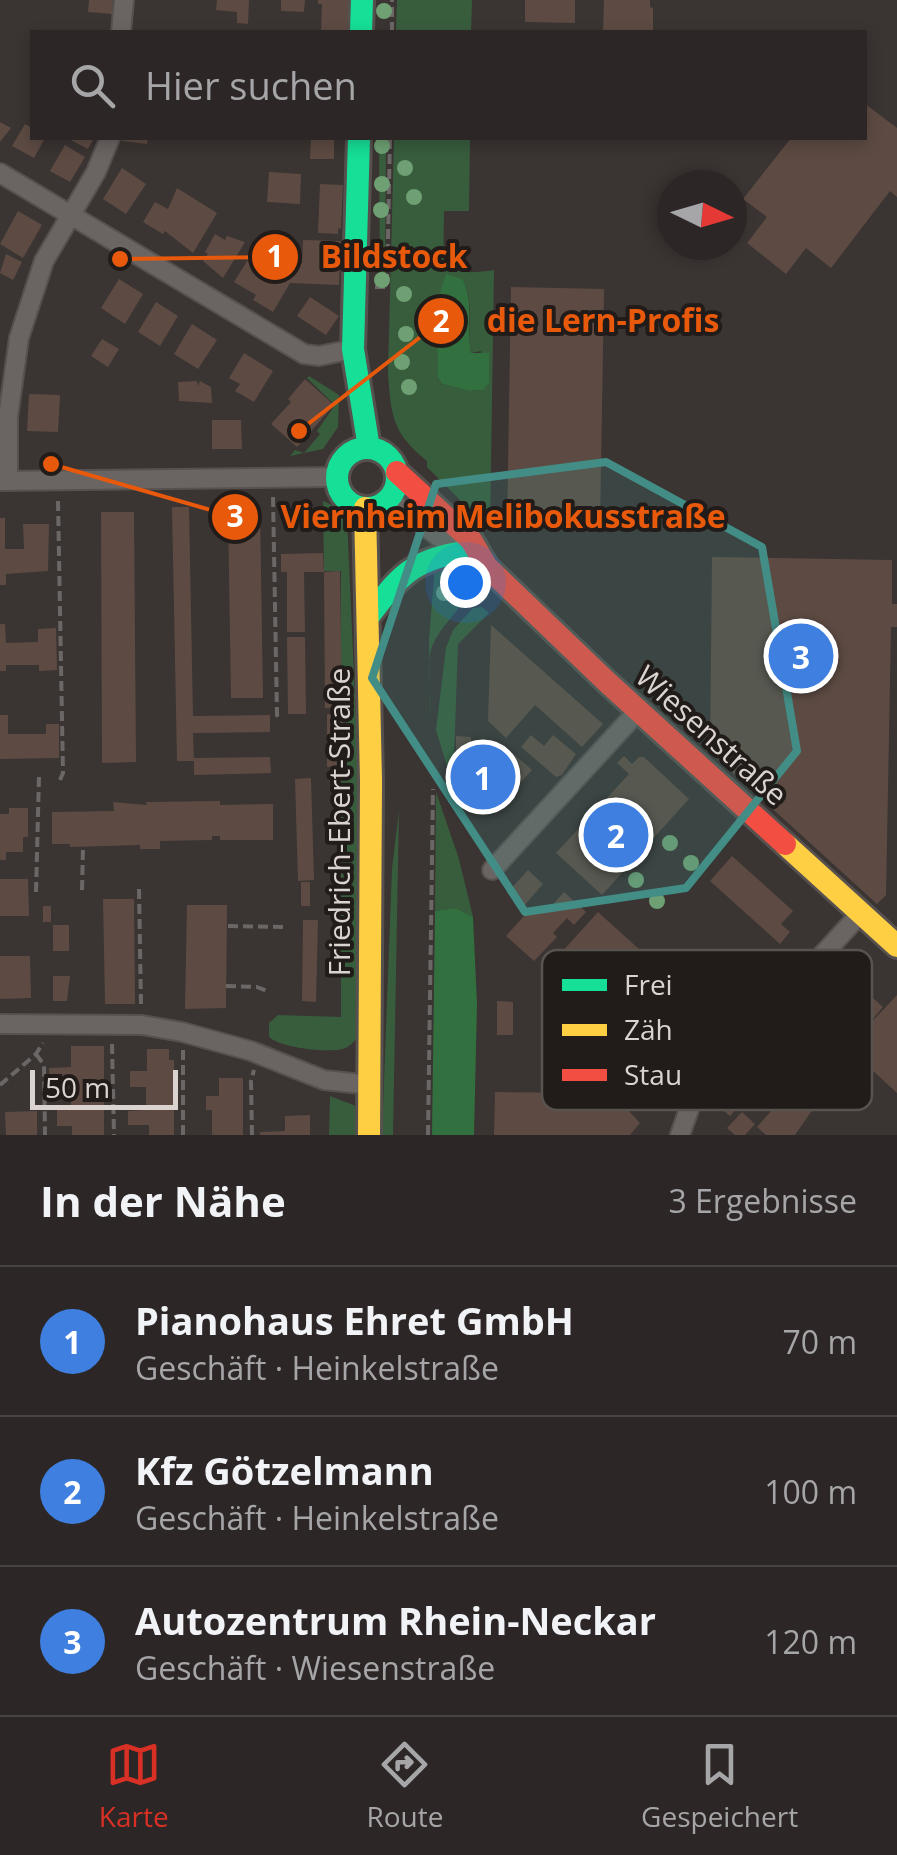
<!DOCTYPE html>
<html lang="de">
<head>
<meta charset="utf-8">
<style>
	body { margin:0; font-family:"Open Sans",sans-serif; background:#342f2e; color:#f1f3f6 }
	.compass { position:absolute; left:657px; top:170px; width:90px; height:90px; border-radius:50%; background:#2c2726; box-shadow:0 5px 15px #0003; rotate:95deg }
	.scale { position:absolute; left:30px; bottom:25px; width:148px; box-sizing:border-box; padding-left:10px; border:5px solid #dbd3d0; border-top:0; font-size:28px; line-height:35px; white-space:nowrap; color:#dbd3d0; -webkit-text-stroke:8px #211c19; paint-order:stroke }
	.you { position:absolute; left:465px; top:582px; width:35px; height:35px; margin:-25px; border:8px solid #fff; border-radius:50%; background:#1a73e8; box-shadow:0 0 0 15px #1a73e833 }
	.badge { display:grid; place-items:center; width:65px; height:65px; border-radius:50%; background:#d93025; color:#fff; font-size:32px; font-weight:700 }
	.pin { position:absolute; translate:-50% -50%; border:5px solid #fff; box-shadow:0 2px 10px #0006 }
	.list { margin:0; padding:0; list-style:none }
	h2 { display:flex; justify-content:space-between; align-items:center; height:130px; margin:0; padding:0 40px; font-size:42px }
	h2 small { font-size:32px; font-weight:400; color:#a6a5a7 }
	.list li { display:grid; grid-template-columns:65px 1fr auto; gap:30px; align-items:center; box-sizing:border-box; height:150px; padding:0 40px; border-top:2px solid #484443 }
	.list b { display:block; font-size:38px; white-space:nowrap }
	.list p { margin:0; font-size:32px; white-space:nowrap; color:#a6a5a7 }
	.list em { font-size:32px; font-style:normal; color:#a6a5a7 }
	.icon { flex:none; width:55px; height:55px; fill:none; stroke:currentColor; stroke-width:2; stroke-linecap:round; stroke-linejoin:round }
	.map { position:relative; flex:none; width:897px; height:1135px; overflow:hidden }
	.search { position:absolute; background:#2c2726; box-shadow:0 5px 15px #0003; left:30px; right:30px; top:30px; height:110px; display:flex; align-items:center; gap:25px; box-sizing:border-box; padding:0 35px; border-radius:0px; color:#a6a5a7; font-size:38px }
	.sheet { height:580px; background:#2c2726 }
	nav { display:flex; justify-content:space-around; align-items:center; box-sizing:border-box; height:140px; border-top:2px solid #484443; background:#2c2726; font-size:28px; color:#a6a5a7 }
	nav a { display:grid; justify-items:center; gap:5px }
	nav .on { color:#d93025 }
	.map>svg:first-child { display:block }
	.green { fill:#385d3d; fill-rule:evenodd }
	.forest { fill:#32703f }
	.building { fill:#5d4b43 }
	.lines { fill:none; stroke-linecap:round; stroke-linejoin:round }
	.street-casing { stroke:#56504e; stroke-width:22 }
	.fast-casing { stroke:#56504e; stroke-width:28 }
	.slow-casing { stroke:#56504e; stroke-width:28 }
	.jam-casing { stroke:#56504e; stroke-width:28 }
	.path { stroke:#6b6766; stroke-width:4; stroke-dasharray:10 5; stroke-linecap:butt }
	.street { stroke:#6a6462; stroke-width:18 }
	.fast { stroke:#16e098; stroke-width:22 }
	.slow { stroke:#ffcf43; stroke-width:22 }
	.jam { stroke:#f24e42; stroke-width:22 }
	.tree { fill:#6ea073 }
	.marked { fill:#428d86; fill-opacity:0.2; stroke:#428d86; stroke-width:8; stroke-linejoin:round }
	.labels { text-anchor:middle; stroke-width:8; stroke-linejoin:round; paint-order:stroke }
	.street-label { font-size:30px; fill:#dbd3d0; stroke:#211c19 }
	.key { fill:#211c19; stroke:#595350; stroke-width:2.5 }
	.key-label { font-size:28px; fill:#dbd3d0 }
	.leader { fill:none; stroke:#e8590c; stroke-width:4 }
	.callout-dot { fill:#e8590c; stroke:#211c19; stroke-width:4 }
	.mark-label { font-size:30px; text-anchor:middle; font-weight:bold; fill:#fff }
	.callout-label { font-size:32px; text-anchor:middle; font-weight:bold; fill:#e8590c; stroke:#211c19; stroke-width:8; stroke-linejoin:round; paint-order:stroke }
</style>
</head>
<body>
<div class="map">
<svg width="897" height="1135" viewBox="0 0 897 1135">
	<rect width="100%" height="100%" fill="#3a3432"/>
	<path class="green" d="M397,0h75l-1,32h-75z
		M379,138h7l-1,147h-5z
		M394,138h76l-1,73h-25c0,49 -8,68 50,59l-4,260 -63,-63v-6c-35,-28 -36,-46 -39,-88zM465,285c9,21 2,45 6,68l10,-2 2,39 -14,1 -27,-7 -5,-8 3,-26 -5,-26z
		M309,376l30,19 -1,32 -15,22 -33,7 5,-6 9,3 16,-19 -3,-3 18,-26 -28,-27z
		M323,501l16,7 8,11 14,311v202c-5,7 -9,14 -18,17 -16,4 -62,-1 -74,-12v-14l9,-8 63,2v-446h-17z
		M435,565l16,1 19,16c-1,22 -27,40 -37,62 -8,19 -1,51 -3,73l-1,-76z
		M482,607l7,6 -31,31 -5,142 -17,-56 10,-82 7,-18 20,-22z
		M436,792l23,67 14,58 -17,-9 -21,3z
		M399,810l-6,325h-11l10,-266z
		M330,1096l26,10 -1,29h-26z"/>
	<path class="forest" d="M446,274l16,5c13,23 4,48 9,74h18v30l-6,7 -14,1 -27,-7 -5,-8c3,-25 -2,-33 -2,-55 1,-17 6,-32 11,-47z
		M456,908l17,9 4,87 -3,131h-42l3,-224z"/>
	<path class="building" d="M89,0h24l-1,14 -24,-2z
		M217,0h32l-1,24 -11,-1v-11l-21,-2z
		M281,0h24l-1,12 -23,-1z
		M318,0h31l-2,32h-26l1,-28h-4z
		M525,0h50v23l-50,-1z
		M604,0h46v7l3,1v24h-50z
		M864,103l33,25v69l-7,-6 -59,77 -25,-20 -20,26 -39,-31 20,-26 -24,-18 48,-61h73z
		M0,122l11,6 -11,14z
		M25,124l7,4v10h13l-11,20 -22,-12z
		M67,138h27l-6,11z
		M123,138h25l-1,6 -25,-3z
		M311,138h23v21h-24z
		M65,145l20,12 -15,25 -20,-11z
		M122,168l24,16 -20,30 -23,-15z
		M269,172l32,2 -1,30 -33,-2z
		M320,184l23,1 -2,44 -3,-1v6l-20,-1z
		M177,188l40,25 -24,40 -28,-22 -2,3 -20,-12 12,-20 13,7z
		M18,211l24,14 -19,33 -23,-14z
		M215,234l10,6 2,-4 18,6 -22,36 -20,-17 5,-7 -3,-2z
		M303,240l38,1 -2,44 -49,-2 -17,29 -20,-12 3,-5 -22,-13 15,-24 21,12 5,-7 13,8 6,-12 8,5z
		M6,254l16,8 -9,18 -13,-7z
		M119,279l24,15 -18,30 -24,-16z
		M511,287l93,2 -4,238 -93,-1z
		M310,297l29,19 -13,19 -29,-19z
		M156,302l22,14 -18,30 -22,-14z
		M192,324l25,16 -19,29 -24,-15z
		M102,339l17,10 -11,18 -17,-11z
		M244,353l29,18 -19,31 -19,-11 5,-7 -11,-6z
		M305,379l29,26 -37,42 -26,-23 20,-22 -3,-3z
		M197,381l1,5 2,-5 11,6 1,16 -33,-2 -1,-19z
		M29,394l31,1 -2,37 -31,-1z
		M212,420h29l1,29h-30z
		M172,507h17l4,209 77,-1v17l-77,1 1,28h-17z
		M260,509l3,189h-32l-3,-188z
		M101,512h33l2,250 -34,1z
		M0,518h5v31h19l-1,-25h26l-1,47 -42,3v11h-6z
		M323,553l1,19h-20l1,60h-18v-60h-6v-18z
		M712,557l180,3v44h5v23h-6l-5,268 -9,9 -167,-152z
		M340,571l2,137h-17l-1,-136z
		M0,624h5l1,19 32,-1v-13l18,-1 1,42 -18,1v-6h-33v6h-6z
		M491,625l112,99 -21,23 -47,-42 -29,33 -18,-17z
		M287,637h18l1,77h-18z
		M327,714h15l1,53h-16z
		M0,715h8v19h38v-10h13v34l-59,1z
		M531,735l13,11 9,-11 23,19 -14,21 -6,2 -35,-30z
		M456,736l15,1v32l9,-10 10,9 18,-19 24,21 -39,43 -37,-33z
		M624,756l8,8 7,-7h5l45,42 -87,96 -46,-42 73,-79 -12,-11z
		M270,757l1,16 -77,2v-17z
		M311,778l3,102 -16,1 -3,-102z
		M220,801v4l53,-1v36h-53v-4h-8v4l-52,1v8h-20v-4l-70,2v-3h-18v-32l62,-1 -1,-9 34,3 -1,-3z
		M9,808h19v29h-5v15h-17v8h-6v-46h9z
		M732,856l61,55 -12,13 9,8 -10,12 -70,-63z
		M528,870l15,14 -20,23 -16,-14z
		M0,879h28l1,37h-29z
		M301,882h9v24h-9z
		M564,892l22,20 -12,13 -7,-7 -14,15 4,4 -23,24 -28,-25 27,-30 7,7 4,-5 3,3z
		M103,899h31l1,105h-30z
		M187,905h40l-1,103 -41,1z
		M43,906h8v16h-8z
		M598,912l83,75 12,-14 39,37 -60,67 -93,-85 -8,8 -29,-26z
		M303,920h15l-2,82 -14,-1z
		M53,925h16v26h-16z
		M0,956h30l1,42 -31,1z
		M53,976h17l-3,25h-14z
		M854,981l29,26 -20,24 34,-36v98l-50,-46 -14,16 -29,-26z
		M497,1001l16,1v33h-16z
		M71,1046h33v89h-32v-9h-15v-18h14v-19h-21l-1,-21 22,-1z
		M147,1049h22v11h5v75h-25v-10h-21v-14l18,-1v-23h-16v-16h17z
		M628,1054l29,26 -28,31 11,12 -10,12h-136l1,-43 98,1z
		M219,1078h24v57h-31v-25h-6v-14h13z
		M788,1086l25,23 -18,26h-29l-9,-8 23,-26 -4,-3z
		M738,1093l7,6 -15,17 -7,-6z
		M37,1111v24h-31l-1,-23z
		M742,1112l13,12 -10,11h-10l-8,-7z
		M310,1115v20h-50v-3l25,-1v-15z"/>
	<g class="lines">
		<g class="street-casing">
			<path id="street" d="M121,32l3,-32
				M0,173l304,181 15,2 34,-7
				M0,481l337,-4
				M8,481v-64l11,-79 25,-77 52,-89 14,-34
				M389,499l75,57
				M492,870l146,-159
				M0,1024l142,1 40,7 69,19 73,29 47,5
				M680,1135l12,-34 13,-18 155,-169"/>
		</g>
		<g class="fast-casing">
			<path id="fast" d="M361,32l1,-32
				M359,138l-6,211 16,99
				M337 478a30 30 0 1 1 60 0a30 30 0 1 1-60 0Z
				M368,617c29,-37 41,-56 90,-64"/>
		</g>
		<g class="slow-casing">
			<path id="slow" d="M365,508l6,272 -2,355
				M785,844l112,102"/>
		</g>
		<g class="jam-casing">
			<path id="jam" d="M397,472l74,68 16,27 120,115 178,162"/>
		</g>
		<path class="path" d="M392,32v-32
			M375,287h12l3,-149
			M273,497l4,218 3,4
			M58,501l5,272 -3,7
			M139,889l2,116
			M82,890l1,-43
			M36,892l3,-116
			M228,926l58,1
			M226,986l31,1 10,4
			M112,1044l2,91
			M183,1050v85
			M36,1054l8,11 1,70
			M0,1085l36,-31 7,-11
			M252,1135l-1,-54 3,-11
			M428,1135l5,-346"/>
		<use href="#street" class="street"/>
		<use href="#fast" class="fast"/>
		<use href="#slow" class="slow"/>
		<use href="#jam" class="jam"/>
	</g>
	<g class="tree">
		<circle cx="384" cy="11" r="8"/>
		<circle cx="382" cy="146" r="8"/>
		<circle cx="405" cy="168" r="8"/>
		<circle cx="382" cy="184" r="8"/>
		<circle cx="414" cy="197" r="8"/>
		<circle cx="381" cy="210" r="8"/>
		<circle cx="382" cy="258" r="8"/>
		<circle cx="409" cy="262" r="8"/>
		<circle cx="382" cy="280" r="8"/>
		<circle cx="404" cy="294" r="8"/>
		<circle cx="406" cy="334" r="8"/>
		<circle cx="402" cy="362" r="8"/>
		<circle cx="409" cy="387" r="8"/>
		<circle cx="444" cy="593" r="8"/>
		<circle cx="670" cy="843" r="8"/>
		<circle cx="691" cy="863" r="8"/>
		<circle cx="636" cy="880" r="8"/>
		<circle cx="657" cy="901" r="8"/>
	</g>
	<path class="marked" d="M606,462l156,85 35,204 -111,137 -161,24 -153,-234 64,-194z"/>
	<g class="labels">
		<g class="street-label">
			<text transform="translate(711 736) rotate(42)" y="10">Wiesenstraße</text>
			<text transform="translate(340 822) rotate(-90)" y="10">Friedrich-Ebert-Straße</text>
		</g>
	</g>
	<rect x="542" y="950" width="330" height="160" rx="15" class="key"/>
	<rect x="562" y="979" width="45" height="12" fill="#16e098"/>
	<rect x="562" y="1024" width="45" height="12" fill="#ffcf43"/>
	<rect x="562" y="1069" width="45" height="12" fill="#f24e42"/>
	<g class="key-label">
		<text x="624" y="995">Frei</text>
		<text x="624" y="1040">Zäh</text>
		<text x="624" y="1085">Stau</text>
	</g>
	<path class="leader" d="M120 259L275 257M299 431L441 321M51 464L235 517"/>
	<g class="callout-dot">
		<circle cx="120" cy="259" r="10"/>
		<circle cx="299" cy="431" r="10"/>
		<circle cx="51" cy="464" r="10"/>
		<circle cx="275" cy="257" r="25"/>
		<circle cx="441" cy="321" r="25"/>
		<circle cx="235" cy="517" r="25"/>
	</g>
	<g class="mark-label">
		<text x="275" y="267">1</text>
		<text x="441" y="332">2</text>
		<text x="235" y="527">3</text>
	</g>
	<g class="callout-label">
		<text x="394" y="268">Bildstock</text>
		<text x="603" y="332">die Lern-Profis</text>
		<text x="503" y="528">Viernheim Melibokusstraße</text>
	</g>
</svg>
<svg class="compass" viewBox="-18 -18 36 36"><path d="M0-13l5 13h-10z" fill="#e53935"/><path d="M0 13l5-13h-10z" fill="#a6a5a7"/></svg>
<div class="scale">50 m</div>
<div class="you"></div>
<div class="pin badge" style="left:483px;top:777px;background:#3f7fe0">1</div>
<div class="pin badge" style="left:616px;top:835px;background:#3f7fe0">2</div>
<div class="pin badge" style="left:801px;top:656px;background:#3f7fe0">3</div>
<div class="search"><svg class="icon" aria-label="search" viewBox="0 0 24 24"><circle cx="10" cy="10" r="6"/><path d="M15 15l6 6"/></svg>Hier suchen</div>
</div>
<section class="sheet">
<h2>In der Nähe<small>3 Ergebnisse</small></h2>
<ul class="list">
<li><span class="badge" style="background:#3f7fe0">1</span><div><b>Pianohaus Ehret GmbH</b><p>Geschäft · Heinkelstraße</p></div><em>70 m</em></li>
<li><span class="badge" style="background:#3f7fe0">2</span><div><b>Kfz Götzelmann</b><p>Geschäft · Heinkelstraße</p></div><em>100 m</em></li>
<li><span class="badge" style="background:#3f7fe0">3</span><div><b>Autozentrum Rhein-Neckar</b><p>Geschäft · Wiesenstraße</p></div><em>120 m</em></li>
</ul>
</section>
<nav>
<a class="on"><svg class="icon" aria-label="map" viewBox="0 0 24 24"><path d="M3 6l6-2 6 2 6-2v14l-6 2-6-2-6 2zM9 4v14M15 6v14"/></svg>Karte</a>
<a><svg class="icon" aria-label="directions" viewBox="0 0 24 24"><path d="M12 3l9 9-9 9-9-9zM9 14v-3h6M13 9l2 2-2 2"/></svg>Route</a>
<a><svg class="icon" aria-label="saved" viewBox="0 0 24 24"><path d="M7 4h10v16l-5-4-5 4z"/></svg>Gespeichert</a>
</nav>
</body>
</html>
